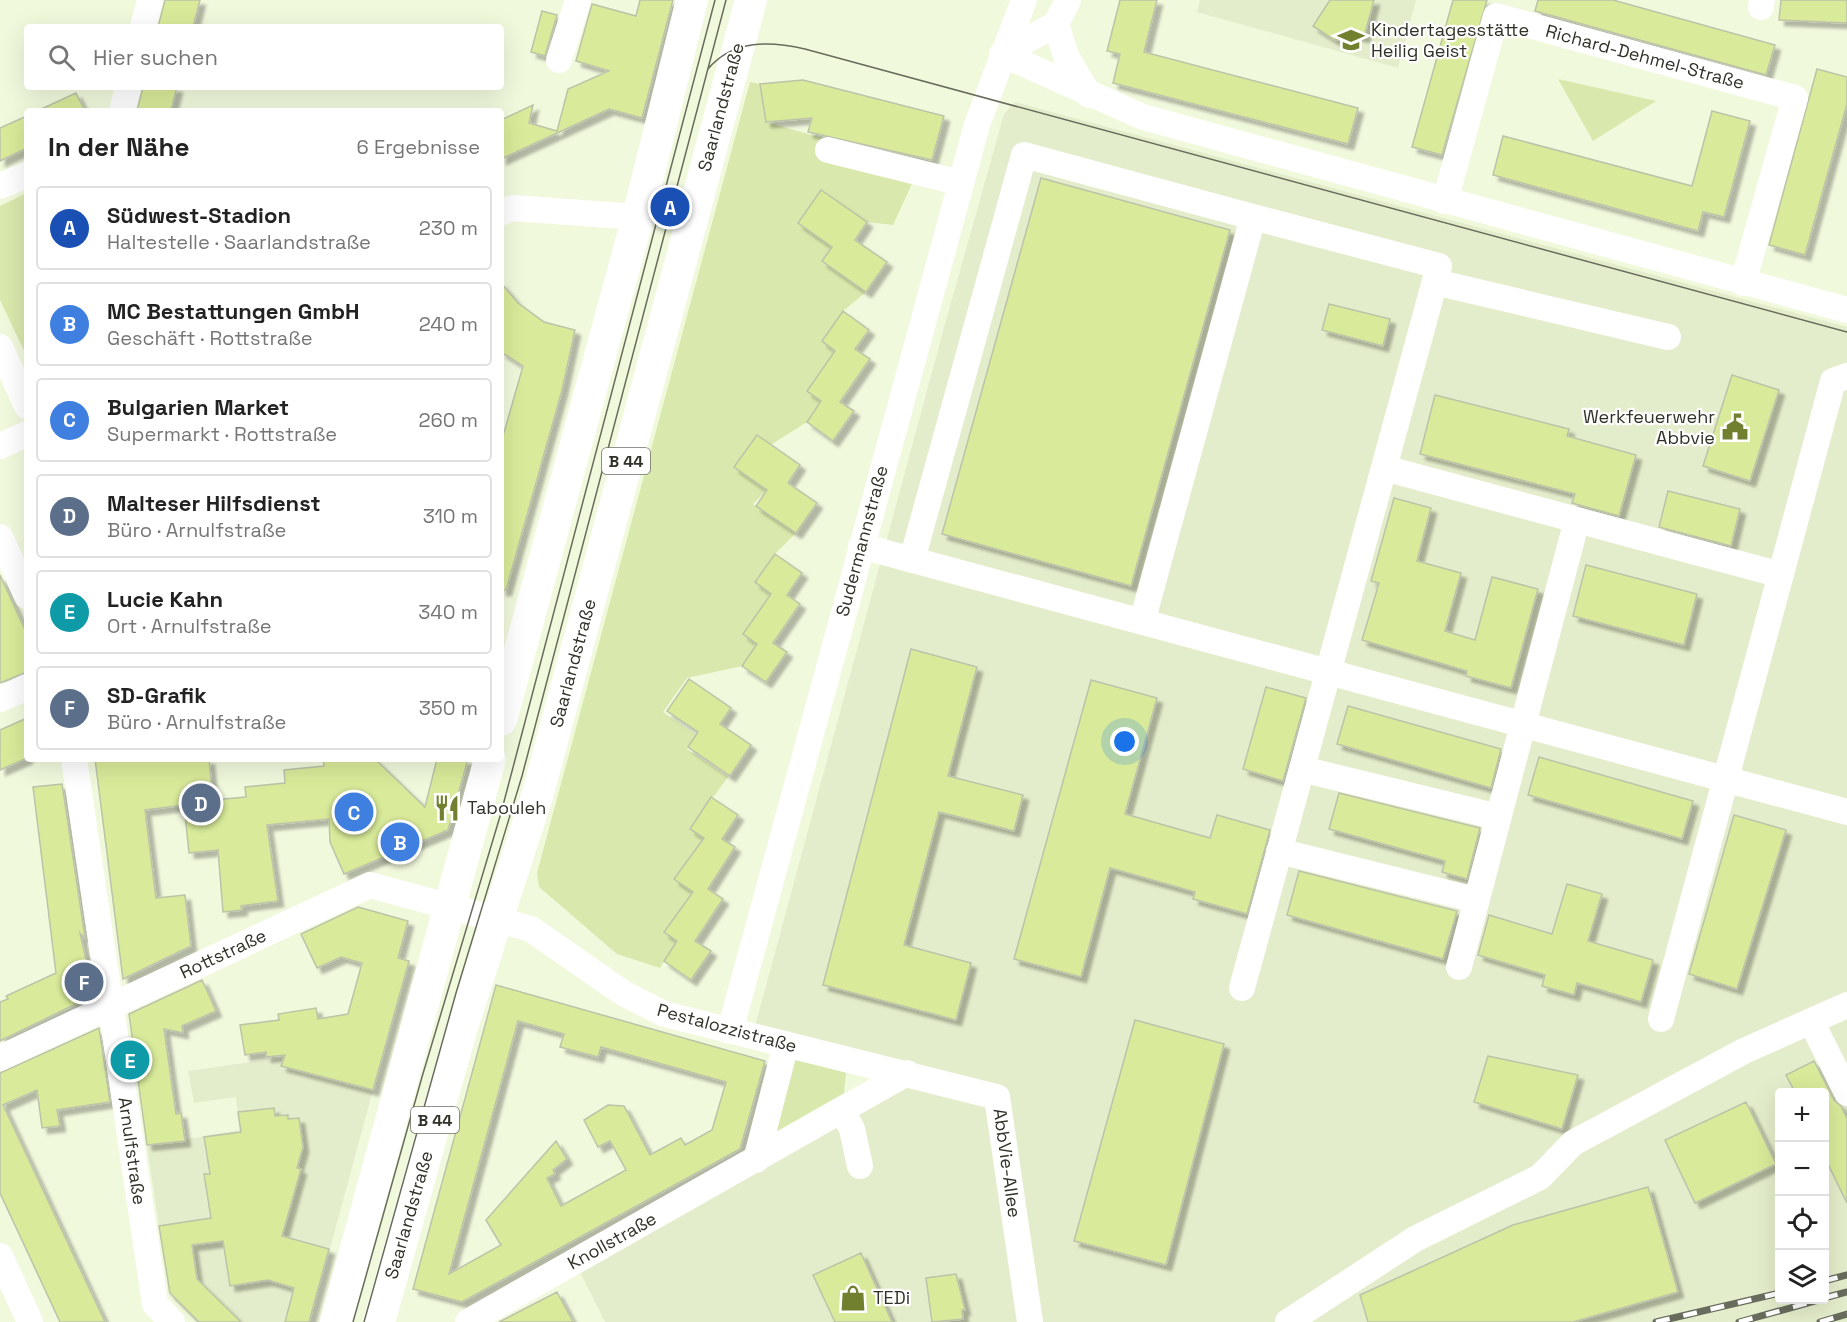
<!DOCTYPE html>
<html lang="de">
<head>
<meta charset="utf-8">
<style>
	body { margin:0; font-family:"Space Grotesk",sans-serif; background:#f2f2f2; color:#222 }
	.controls { position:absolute; right:18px; bottom:18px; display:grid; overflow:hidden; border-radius:6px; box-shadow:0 6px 24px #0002 }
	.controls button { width:54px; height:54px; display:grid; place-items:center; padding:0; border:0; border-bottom:2px solid #e0e0e0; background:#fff; color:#222; font:30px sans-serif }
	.you { position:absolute; left:1125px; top:742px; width:21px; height:21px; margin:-15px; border:4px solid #fff; border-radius:50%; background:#1a73e8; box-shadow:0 0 0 9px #1a73e833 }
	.badge { display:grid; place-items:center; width:39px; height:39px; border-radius:50%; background:#71802f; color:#fff; font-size:20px; font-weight:700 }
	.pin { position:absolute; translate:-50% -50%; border:3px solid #fff; box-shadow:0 2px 6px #0006 }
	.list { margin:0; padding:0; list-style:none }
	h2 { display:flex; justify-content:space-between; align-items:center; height:78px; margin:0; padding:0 24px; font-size:26px }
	h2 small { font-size:20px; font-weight:400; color:#767676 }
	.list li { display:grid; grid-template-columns:39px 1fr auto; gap:18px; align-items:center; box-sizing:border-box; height:84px; margin:0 12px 12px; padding:0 12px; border:2px solid #e0e0e0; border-radius:6px }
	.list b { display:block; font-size:22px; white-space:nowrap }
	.list p { margin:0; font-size:20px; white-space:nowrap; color:#767676 }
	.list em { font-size:20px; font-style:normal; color:#767676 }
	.icon { flex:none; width:33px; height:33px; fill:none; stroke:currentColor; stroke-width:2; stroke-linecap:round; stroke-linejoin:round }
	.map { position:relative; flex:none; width:1847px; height:1322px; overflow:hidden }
	.search { position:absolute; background:#fff; box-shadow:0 6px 24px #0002; left:24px; top:24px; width:480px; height:66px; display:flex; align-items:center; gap:15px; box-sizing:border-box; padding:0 21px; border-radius:6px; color:#767676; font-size:22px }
	.panel { position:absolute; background:#fff; box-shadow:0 6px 24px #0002; left:24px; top:108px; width:480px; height:654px; border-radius:6px }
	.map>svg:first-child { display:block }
	.built { fill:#e4edcb; fill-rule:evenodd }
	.green { fill:#d9e8ac }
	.building { fill:#d9eb9a; stroke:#bcc3a9; stroke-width:1.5; fill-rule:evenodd; filter:url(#shadow) }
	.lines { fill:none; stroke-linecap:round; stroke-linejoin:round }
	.minor { stroke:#fff; stroke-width:26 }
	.major { stroke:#fff; stroke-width:32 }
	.tram { stroke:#686c5d; stroke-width:1.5 }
	.rail-casing { stroke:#686c5d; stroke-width:7 }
	.rail { stroke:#fff; stroke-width:4.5; stroke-dasharray:14; stroke-linecap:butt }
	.labels { text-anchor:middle; stroke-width:4.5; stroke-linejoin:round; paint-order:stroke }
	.shield { fill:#fff; stroke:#6e7068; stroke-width:1.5 }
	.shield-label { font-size:16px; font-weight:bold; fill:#303228 }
	.poi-label { font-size:18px; fill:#303228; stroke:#fff; text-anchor:start }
	.street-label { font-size:18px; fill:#303228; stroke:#fff }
</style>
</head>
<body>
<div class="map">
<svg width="1847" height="1322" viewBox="0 0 1847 1322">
	<defs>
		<filter id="shadow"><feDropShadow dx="5.5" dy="5.5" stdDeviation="1.5" flood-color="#0004"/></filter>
	</defs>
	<rect width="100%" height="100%" fill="#f1f9dd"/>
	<path class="built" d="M1200,0h216l-18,68 -201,-56z
		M1015,102l832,225v995h-1242l-27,-54 320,-200 -147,-27 194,-717 59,-210zM1780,1092h44v208h-44z
		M322,1052l60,5 -72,265h-113l-28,-27 -22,-149 92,-16 -3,-33 -42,6 -6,-32z"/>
	<path class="green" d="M1558,79l98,22 -63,40z
		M750,82l10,2 6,38 154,44 -27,59 -26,-3 -46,-32 -23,33 34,24 -10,15 44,30 -23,19 -21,30 13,10 -28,39 14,11 -14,21 -72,45 32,23 -14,14 43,29 -21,21 -20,28 16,12 -28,40 14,10 -15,22 -55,12 -24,34 33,23 -9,14 41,28 -38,52 14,9 -28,39 17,15 -29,39 13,10 -17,27 -43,-14 -78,-67 -2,-14z
		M27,193v164l-27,-57v-94z
		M794,1059l52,12 -2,22 -74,42z"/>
	<path class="building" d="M165,0h35l-7,27h-35z
		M640,0h33l-31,118 -33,-9 -108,50v-39l32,-15 -4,18 28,8 11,-42 41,-18 -33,-10 16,-57 44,12z
		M1120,0h37l-13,52 214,56 -10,36 -235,-61 7,-29 -13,-3z
		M1330,0h44l-10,37 -13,-3 -3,8 -15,-3 -20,-13z
		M1453,0h34l-45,155 -30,-8z
		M1538,0h75l162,45 -9,30 -231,-64z
		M1781,0h66v23l-68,-3z
		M542,11l15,4 -12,41 -14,-4z
		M1817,69l30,8v27l-42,151 -36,-10z
		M803,80l141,36 -12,44 -124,-28 4,-14 -46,4 -6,-38z
		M143,87h34l-6,24h-34z
		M76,93l9,18h-48z
		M1712,111l38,10 -26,96 -21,-5 -5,19 -205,-56 10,-39 189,50z
		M27,116v32l-27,13v-33z
		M1041,178l189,52 -99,356 -189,-52z
		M821,190l46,32 -12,18 32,22 -21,30 -44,-31 10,-14 -34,-24z
		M501,283l17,20 26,19 31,8 -13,60 -56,200h-5v-147l22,-77 -22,-14z
		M1329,304l61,15 -7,27 -61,-16z
		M843,311l26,19 -14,19 15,10 -30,43 14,9 -21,30 -26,-19 14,-21 -14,-10 28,-40 -13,-10z
		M1732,375l47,15 -29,91 -47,-15z
		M1435,395l134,34 -2,7 69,19 -17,61 -47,-13 3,-9 -155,-40z
		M757,435l43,30 -12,18 29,20 -21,30 -40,-27 11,-16 -33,-23z
		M1668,491l72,18 -9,37 -72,-19z
		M1394,498l37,10 -14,53 44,12 -16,58 30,9 17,-63 46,12 -27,99 -45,-12 1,-5 -105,-31 17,-57 -8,-2z
		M775,554l27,19 -15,22 13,9 -27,39 14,9 -21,30 -24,-16 15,-22 -14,-10 28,-40 -16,-12z
		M1586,565l111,29 -13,51 -111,-29z
		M0,575l27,59v38l-27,11z
		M911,649l66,18 -29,109 75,19 -9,36 -75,-19 -35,133 67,18 -15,57 -133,-35z
		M689,679l42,29 -11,16 31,21 -21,31 -42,-29 10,-15 -31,-21z
		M1091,680l66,18 -32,116 85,24 7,-23 53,15 -23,84 -54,-15 2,-7 -85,-24 -29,109 -67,-18z
		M1266,687l40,11 -23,83 -40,-12z
		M1348,706l153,43 -10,39 -154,-44z
		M27,718v40l-27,12v-40z
		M1539,757l154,44 -11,38 -154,-44z
		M95,759h114l4,41 33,-3 -1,-10 40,-4 -1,-13 40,-4 -1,-7h52l50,48 12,-48h31l-20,71 -104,44 -14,-32 -1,-23 -62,6 11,76 -37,5 1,4 -19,2 -5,-62 -29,3 -5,-48 -39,5 11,88 29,-3 6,51 -68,33z
		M62,784l23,154 -5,-5 14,62 -94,46v-39l8,-3 -2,-3 50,-23 -23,-186z
		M1339,793l141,35 -13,51 -25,-7 3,-11 -116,-32z
		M711,797l27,18 -16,24 13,8 -27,42 15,10 -28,42 16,10 -20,29 -27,-19 13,-20 -13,-9 29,-40 -19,-13 30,-41 -14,-9z
		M1734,815l52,15 -49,159 -48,-15z
		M1299,871l158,40 -14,48 -156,-44z
		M1567,884l35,10 -14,47 65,19 -12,42 -64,-19 -3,12 -32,-9 3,-11 -67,-20 11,-40 63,19z
		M358,907l50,14 -10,37 11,3 -36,129 -92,-24 4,-11 -19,2v-5l-21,3 -5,-30 39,-5 -1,-6 38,-6 2,11 30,-5 14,-51 -21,-6 -24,11 -16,-34z
		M202,980l14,31 -34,15 1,7 -19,-4 12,85 5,-1 4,28 -38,4 -18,-131z
		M496,985l269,76 -25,88 -278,153 -49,-13zM518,1021l46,13 -4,13 38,10 3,-10 125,35 -14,48 -27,15 -4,-7 -31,17 -26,-49 -16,-1 -24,15 14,27 12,-6 16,29 -65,36 -14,-28 8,-4 -2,-4 14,-11 -11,-18 -70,79 15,25 -52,29z
		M1135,1020l89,24 -58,221 -92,-24z
		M99,1028l11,74 -53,8 3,16 -18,2 -5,-38 -34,15 102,217h-45l-60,-129v-120z
		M1488,1056l90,19 -16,54 -88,-27z
		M1814,1061l20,39 7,6 6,13v84l-23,-47v-64h-29l-9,-17z
		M1746,1102l30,62 -81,39 -30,-63z
		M274,1108l1,8 13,-1v4l11,-1 4,29 -6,21 4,1 -19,67 47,13 -20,73h-24l9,-34 -26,-8 -38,6 -7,-45 -31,4 5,34 44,43h-42l-29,-29 -11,-67 52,-8 -7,-44h6l-6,-37 37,-5 -3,-20z
		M1648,1187l30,105 -105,30h-205l-8,-27 153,-70z
		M861,1253l31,69h-57l-22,-47z
		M956,1274l9,36h-3l1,9 -31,3 -6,-44z
		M557,1292l16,30h-74z"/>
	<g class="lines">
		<path class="minor" d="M1761,7l1,-7
			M1056,24l10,32 23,39
			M143,27l7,-27
			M1002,54l141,63 704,193
			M1002,54l54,-30 12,-24
			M559,60l19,-60
			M122,111l6,-24
			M828,150l133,33
			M0,186l27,-11
			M1445,201l51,-185 299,82 -52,185
			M501,213l11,-5 126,9
			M1435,282l233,55
			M0,347l27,59
			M0,446l27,-12
			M1384,468l397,107
			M0,537l27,59
			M861,546l986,266
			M912,560l112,-405 229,62 -111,405
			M0,699l27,-12
			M74,759l81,545 17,18
			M1302,769l196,48
			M1279,851l197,49
			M1459,967l118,-447
			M1242,988l197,-722 -186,-49
			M1661,1019l172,-638 14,-5
			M1811,1021l36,72
			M730,1031l247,-906 47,-125
			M0,1058l370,-173 161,44 92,64 41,21 333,83 33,225
			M842,1110l10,19 8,37
			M756,1160l30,-116
			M0,1256l30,66
			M468,1322l439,-249
			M1288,1322l127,-83 125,-62 33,-34 171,-92 103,-46"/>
		<path class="major" d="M501,720l137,-503 54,-217
			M336,1322l154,-563
			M379,1322l83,-295 76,-234 213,-793"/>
		<path class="tram" d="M708,69c25,-30 63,-28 97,-20l1042,283
			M353,1322l69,-245 79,-264 214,-813
			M364,1322l92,-329 66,-217 204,-776"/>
		<g class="rail-casing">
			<path id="rail" d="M1824,1281l23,-6
				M1824,1298l23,-6
				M1656,1322l124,-29
				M1739,1322l80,-22
				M1820,1322l27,-8"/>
		</g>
		<use href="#rail" class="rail"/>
	</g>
	<defs>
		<g id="school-bare" transform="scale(2.07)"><path d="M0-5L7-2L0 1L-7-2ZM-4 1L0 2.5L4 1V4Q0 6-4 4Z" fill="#71802f" stroke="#fff" stroke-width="2.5" paint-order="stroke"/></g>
		<g id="civic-bare" transform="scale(2.07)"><path d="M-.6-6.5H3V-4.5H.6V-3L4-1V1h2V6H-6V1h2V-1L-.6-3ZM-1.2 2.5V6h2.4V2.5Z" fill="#71802f" stroke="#fff" stroke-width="2.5" paint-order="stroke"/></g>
		<g id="restaurant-bare" transform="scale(2.07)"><path d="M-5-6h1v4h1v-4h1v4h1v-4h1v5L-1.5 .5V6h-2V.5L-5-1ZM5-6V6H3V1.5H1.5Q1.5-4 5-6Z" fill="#71802f" stroke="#fff" stroke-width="2.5" paint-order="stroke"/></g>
		<g id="shop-bare" transform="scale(2.07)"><path d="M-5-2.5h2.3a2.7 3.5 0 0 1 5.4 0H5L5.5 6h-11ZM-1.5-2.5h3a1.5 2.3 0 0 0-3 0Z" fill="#71802f" stroke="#fff" stroke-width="2.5" paint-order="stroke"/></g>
	</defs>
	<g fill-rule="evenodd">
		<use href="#school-bare" x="1351" y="40"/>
		<use href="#civic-bare" x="1735" y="427"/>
		<use href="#restaurant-bare" x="447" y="808"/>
		<use href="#shop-bare" x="853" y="1298"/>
	</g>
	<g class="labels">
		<g class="shield">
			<rect x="602" y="448" width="48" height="26" rx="4.5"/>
			<rect x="411" y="1107" width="48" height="26" rx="4.5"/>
		</g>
		<g class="shield-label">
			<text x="626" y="467">B 44</text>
			<text x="435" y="1126">B 44</text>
		</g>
		<g class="poi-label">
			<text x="1371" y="36">Kindertagesstätte<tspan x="1371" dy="21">Heilig Geist</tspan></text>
			<text x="1715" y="423" text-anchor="end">Werkfeuerwehr<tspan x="1715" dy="21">Abbvie</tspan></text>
			<text x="467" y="814">Tabouleh</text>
			<text x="873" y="1304">TEDi</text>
		</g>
		<g class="street-label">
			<text transform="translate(1645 57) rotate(15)" y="6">Richard-Dehmel-Straße</text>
			<text transform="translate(721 107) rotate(-75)" y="6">Saarlandstraße</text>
			<text transform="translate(862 541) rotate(-75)" y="6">Sudermannstraße</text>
			<text transform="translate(573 663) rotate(-75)" y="6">Saarlandstraße</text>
			<text transform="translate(223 954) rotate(-25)" y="6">Rottstraße</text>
			<text transform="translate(727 1028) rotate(15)" y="6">Pestalozzistraße</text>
			<text transform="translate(132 1151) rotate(82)" y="6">Arnulfstraße</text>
			<text transform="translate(1007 1163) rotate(82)" y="6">AbbVie-Allee</text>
			<text transform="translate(409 1215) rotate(-74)" y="6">Saarlandstraße</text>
			<text transform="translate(612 1241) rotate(-29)" y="6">Knollstraße</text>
		</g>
	</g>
</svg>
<div class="controls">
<button>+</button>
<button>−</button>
<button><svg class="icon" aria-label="locate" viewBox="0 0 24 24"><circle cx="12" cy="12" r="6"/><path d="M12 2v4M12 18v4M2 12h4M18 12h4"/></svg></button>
<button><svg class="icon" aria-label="layers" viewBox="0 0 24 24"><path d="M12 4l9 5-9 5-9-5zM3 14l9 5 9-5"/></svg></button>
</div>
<div class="you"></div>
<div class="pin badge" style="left:670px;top:207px;background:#1a4fb4">A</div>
<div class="pin badge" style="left:400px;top:842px;background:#3f7fe0">B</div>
<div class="pin badge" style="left:354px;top:812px;background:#3f7fe0">C</div>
<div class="pin badge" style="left:201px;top:803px;background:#5c6f8a">D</div>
<div class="pin badge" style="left:130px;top:1060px;background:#0f9aa8">E</div>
<div class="pin badge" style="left:84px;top:982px;background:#5c6f8a">F</div>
<div class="search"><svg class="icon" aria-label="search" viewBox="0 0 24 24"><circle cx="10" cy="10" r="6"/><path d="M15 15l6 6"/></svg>Hier suchen</div>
<section class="panel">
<h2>In der Nähe<small>6 Ergebnisse</small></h2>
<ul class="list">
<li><span class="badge" style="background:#1a4fb4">A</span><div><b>Südwest-Stadion</b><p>Haltestelle · Saarlandstraße</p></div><em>230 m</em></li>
<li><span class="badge" style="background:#3f7fe0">B</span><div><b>MC Bestattungen GmbH</b><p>Geschäft · Rottstraße</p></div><em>240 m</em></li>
<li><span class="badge" style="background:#3f7fe0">C</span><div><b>Bulgarien Market</b><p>Supermarkt · Rottstraße</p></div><em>260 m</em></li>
<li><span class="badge" style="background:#5c6f8a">D</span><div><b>Malteser Hilfsdienst</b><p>Büro · Arnulfstraße</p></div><em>310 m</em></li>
<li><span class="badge" style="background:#0f9aa8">E</span><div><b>Lucie Kahn</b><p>Ort · Arnulfstraße</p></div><em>340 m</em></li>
<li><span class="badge" style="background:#5c6f8a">F</span><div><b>SD-Grafik</b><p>Büro · Arnulfstraße</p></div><em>350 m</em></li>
</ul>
</section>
</div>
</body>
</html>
